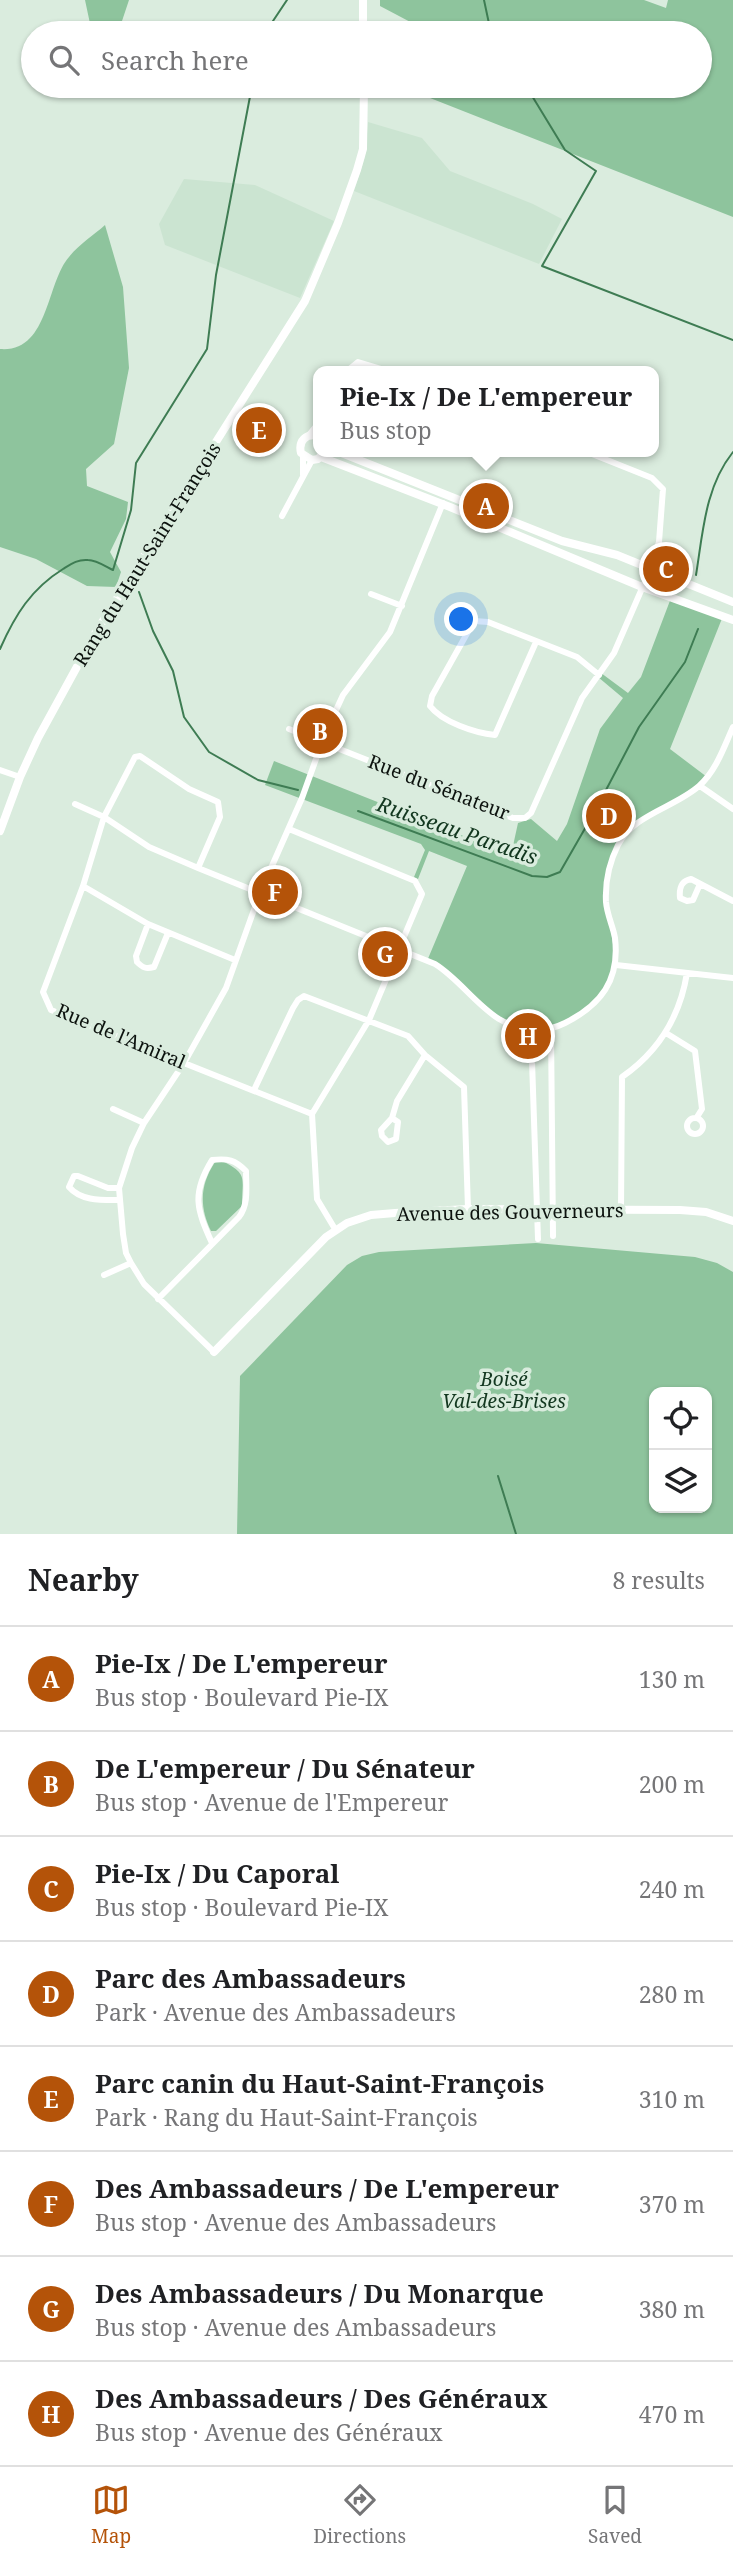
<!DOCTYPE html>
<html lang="en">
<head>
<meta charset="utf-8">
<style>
	body { margin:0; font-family:"Noto Serif",serif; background:#f2f2f2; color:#202124 }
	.controls { position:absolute; right:21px; bottom:21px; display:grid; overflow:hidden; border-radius:14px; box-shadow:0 2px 5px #0004 }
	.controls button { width:63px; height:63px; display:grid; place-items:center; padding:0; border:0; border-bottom:2px solid #e0e0e0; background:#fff; color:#202124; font:35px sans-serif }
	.you { position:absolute; left:462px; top:620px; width:24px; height:24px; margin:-18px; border:5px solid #fff; border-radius:50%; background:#1a73e8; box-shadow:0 0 0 10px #1a73e833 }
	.badge { display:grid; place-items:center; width:46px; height:46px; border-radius:50%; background:#b45309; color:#fff; font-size:23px; font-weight:700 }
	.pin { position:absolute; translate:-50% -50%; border:4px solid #fff; box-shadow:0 2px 7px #0006 }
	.popup { position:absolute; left:313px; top:366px; width:346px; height:91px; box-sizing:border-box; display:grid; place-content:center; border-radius:14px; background:#fff; filter:drop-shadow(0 2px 5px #0005); font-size:23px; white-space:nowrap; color:#757577 }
	.popup b { font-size:26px; color:#202124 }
	.popup::after { content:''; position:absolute; left:50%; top:100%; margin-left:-14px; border:14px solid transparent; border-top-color:#fff }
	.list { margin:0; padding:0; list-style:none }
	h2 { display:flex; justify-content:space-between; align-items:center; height:91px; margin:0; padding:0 28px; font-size:30px }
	h2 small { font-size:23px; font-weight:400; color:#757577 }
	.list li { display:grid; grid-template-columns:46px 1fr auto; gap:21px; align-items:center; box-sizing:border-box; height:105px; padding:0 28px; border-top:2px solid #e0e0e0 }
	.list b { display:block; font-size:26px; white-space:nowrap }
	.list p { margin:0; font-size:23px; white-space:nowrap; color:#757577 }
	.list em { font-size:23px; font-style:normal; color:#757577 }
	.icon { flex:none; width:38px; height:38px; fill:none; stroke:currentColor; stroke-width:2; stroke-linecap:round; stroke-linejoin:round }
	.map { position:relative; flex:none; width:733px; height:1534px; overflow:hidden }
	.search { position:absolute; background:#fff; box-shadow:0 2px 5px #0004; left:21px; right:21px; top:21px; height:77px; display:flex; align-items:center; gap:18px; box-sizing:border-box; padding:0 24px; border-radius:38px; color:#757577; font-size:26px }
	.sheet { height:931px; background:#fff }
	nav { display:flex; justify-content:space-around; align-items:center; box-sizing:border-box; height:98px; border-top:2px solid #e0e0e0; background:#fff; font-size:19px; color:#757577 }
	nav a { display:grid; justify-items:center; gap:4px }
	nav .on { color:#b45309 }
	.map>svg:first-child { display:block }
	.built { fill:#cbe4d1 }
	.green { fill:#8ec49d; fill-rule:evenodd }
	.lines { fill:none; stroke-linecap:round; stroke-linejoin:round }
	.stream { stroke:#3e7c53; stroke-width:2 }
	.minor { stroke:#fff; stroke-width:6 }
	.tertiary { stroke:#fff; stroke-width:8 }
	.labels { text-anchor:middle; stroke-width:7; stroke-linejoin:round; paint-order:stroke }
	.street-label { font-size:19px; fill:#0c120e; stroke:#daecde }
	.park-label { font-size:19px; font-style:italic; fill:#133820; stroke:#daecde }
	.water-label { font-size:21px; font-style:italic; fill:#12371f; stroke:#daecde }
</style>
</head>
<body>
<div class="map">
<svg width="733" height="1534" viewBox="0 0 733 1534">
	<rect width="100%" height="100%" fill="#daecde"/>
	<path class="built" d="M368,122l54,16 28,33 83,33 29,15 -23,45 -185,-73 11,-34z
		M184,179l71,6 79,36 -34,77 -135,-53 -6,-21z"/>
	<path class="green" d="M85,0h44l-11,33h-26z
		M380,0h264l22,8 2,-8h65v217l-308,-121 -4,-10h279v-53h-284v-8l-36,-19z
		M105,225l18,62 6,81 -15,76 -28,25 1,17 41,16 -2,17 -16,33 11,20 -5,15 -29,-1 -51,-27 -36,-12v-198c49,4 46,-66 69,-92 9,-12 25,-22 36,-32z
		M671,598l52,18 -53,133 37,28 -7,9 -48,27 -31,27 -14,37 2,40 7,48 -16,32 -29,23 -40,11 -31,-12 -38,-35 -35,-23 40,-95 -38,-15 -11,28 -4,-2 11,-27 -4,-6 -156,-59 9,-24 237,94 7,-32 13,-4 26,22 10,-17 33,-95 23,-31 -25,-21 3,-4 27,20 13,-16z
		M220,1160c29,14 22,17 22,46l-26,25h-5c-12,-25 -11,-46 4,-69z
		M536,1243l159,14 22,6 16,9v262h-496l3,-158 107,-111 15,-9 17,-4zM654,1392h53v116h-53z"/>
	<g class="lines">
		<path class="stream" d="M484,0l7,33
			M265,33l22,-33
			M526,86l39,64 31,21 -54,95 191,74
			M696,575c7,-43 9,-88 37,-123
			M139,592l14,39 20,40 11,46 25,35 49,28 40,10
			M0,649c15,-34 31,-60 63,-80 8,-5 15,-10 25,-9 8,0 17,6 25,10l18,-60 5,-47 71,-114 9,-74 36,-189
			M358,811l174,65 15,1 13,-5 35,-61 44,-84 46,-65 13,-33
			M498,1476l18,58"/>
		<path class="minor" d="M347,371l11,-9 30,9
			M309,435l9,-11
			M303,475v-19
			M282,516l30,-56
			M371,594l31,12
			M536,642l-41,93c-20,-2 -53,-13 -65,-29l2,-10 42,-75 14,1 89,35 22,18
			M289,729l224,89h12l6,-5 51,-115 32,-45 36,-83 9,-28 4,-53 -11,-11 -65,-26
			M0,770l20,7
			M700,786l33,23
			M75,804l29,13 45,30 49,21 237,96c24,15 40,40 64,55 22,13 44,15 66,4 36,-18 55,-43 50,-85 -2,-12 -8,-23 -9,-36 -1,-19 3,-39 12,-57 16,-31 56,-37 81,-59 17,-15 25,-39 34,-59
			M289,829l126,52 7,13 -53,126 -57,94 5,85 18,30
			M198,868l22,-51 -2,-15 -29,-13 -49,-33 -5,1 -31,60 -21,69 -40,106 8,18 261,104
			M700,884l-7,16 -6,1 -7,-3c-1,-10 1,-17 11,-19l42,22
			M83,886l65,38 87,36
			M148,924l-12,32 1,6c6,6 9,7 17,5l14,-34
			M616,965l117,13
			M551,1029l2,207
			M531,1031l7,208
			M666,1033l29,18 7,58 -5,8
			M254,1090l39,-82 5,-8 6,-4 104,40 17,19 39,32 4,122
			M113,1109l31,14
			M687 1126a8 8 0 1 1 16 0a8 8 0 1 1-16 0Z
			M392,1118l6,4 -2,17 -8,3 -6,-6 -1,-6 11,-12 5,-17 28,-46
			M119,1200c-18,0 -38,1 -50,-13l5,-11h4l30,12h11
			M621,1210l1,-133c36,-25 58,-61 65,-104
			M104,1275l27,-12
			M158,1299l81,-82c10,-13 7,-30 7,-46 -11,-11 -18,-13 -34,-11 -21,34 -15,50 0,83
			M214,1352l-70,-68 -13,-21 -5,-10 -3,-19 -4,-46 13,-40 12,-25 40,-60 42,-75 34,-95 42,-95 23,-64 18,-39 47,-63 53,-129"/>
		<path class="tertiary" d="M363,0v33
			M318,436c-12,-3 -20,5 -17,17l11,7 6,-1 6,-7
			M339,452l223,89 55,14 116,47
			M321,457l129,50 192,80 91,33
			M0,831l20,-54 18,-39 58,-106 209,-331 33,-78 19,-53 6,-21 1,-63
			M214,1352l112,-115 21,-14 24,-8 24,-2 73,-4 212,1 26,2 27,9"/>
	</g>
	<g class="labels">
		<g class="street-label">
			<text transform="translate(147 554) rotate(-58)" y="7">Rang du Haut-Saint-François</text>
			<text transform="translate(439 787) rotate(21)" y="7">Rue du Sénateur</text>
			<text transform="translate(121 1036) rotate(23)" y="7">Rue de l'Amiral</text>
			<text transform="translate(510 1212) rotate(-1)" y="7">Avenue des Gouverneurs</text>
		</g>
		<g class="park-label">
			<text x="504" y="1386">Boisé<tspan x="504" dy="22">Val-des-Brises</tspan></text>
		</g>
		<g class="water-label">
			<text transform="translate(457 831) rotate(19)" y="7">Ruisseau Paradis</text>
		</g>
	</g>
</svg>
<div class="controls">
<button><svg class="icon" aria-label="locate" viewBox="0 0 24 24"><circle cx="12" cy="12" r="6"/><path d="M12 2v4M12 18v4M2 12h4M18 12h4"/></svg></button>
<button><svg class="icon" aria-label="layers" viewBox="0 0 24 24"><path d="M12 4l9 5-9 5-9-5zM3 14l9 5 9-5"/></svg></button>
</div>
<div class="you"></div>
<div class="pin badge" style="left:486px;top:506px">A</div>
<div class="popup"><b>Pie-Ix / De L'empereur</b>Bus stop</div>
<div class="pin badge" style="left:320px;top:731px">B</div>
<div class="pin badge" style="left:666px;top:569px">C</div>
<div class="pin badge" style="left:609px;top:816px">D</div>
<div class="pin badge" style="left:259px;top:430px">E</div>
<div class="pin badge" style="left:275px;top:892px">F</div>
<div class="pin badge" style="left:385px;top:954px">G</div>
<div class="pin badge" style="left:528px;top:1036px">H</div>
<div class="search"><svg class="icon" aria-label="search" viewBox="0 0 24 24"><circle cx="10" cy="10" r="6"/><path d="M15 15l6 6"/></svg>Search here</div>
</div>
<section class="sheet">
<h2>Nearby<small>8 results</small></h2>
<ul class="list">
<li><span class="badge">A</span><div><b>Pie-Ix / De L'empereur</b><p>Bus stop · Boulevard Pie-IX</p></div><em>130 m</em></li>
<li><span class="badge">B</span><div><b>De L'empereur / Du Sénateur</b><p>Bus stop · Avenue de l'Empereur</p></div><em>200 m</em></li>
<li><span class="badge">C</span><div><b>Pie-Ix / Du Caporal</b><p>Bus stop · Boulevard Pie-IX</p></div><em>240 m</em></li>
<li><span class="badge">D</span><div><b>Parc des Ambassadeurs</b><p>Park · Avenue des Ambassadeurs</p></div><em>280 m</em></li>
<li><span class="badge">E</span><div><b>Parc canin du Haut-Saint-François</b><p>Park · Rang du Haut-Saint-François</p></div><em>310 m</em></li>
<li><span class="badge">F</span><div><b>Des Ambassadeurs / De L'empereur</b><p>Bus stop · Avenue des Ambassadeurs</p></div><em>370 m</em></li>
<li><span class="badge">G</span><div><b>Des Ambassadeurs / Du Monarque</b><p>Bus stop · Avenue des Ambassadeurs</p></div><em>380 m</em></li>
<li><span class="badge">H</span><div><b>Des Ambassadeurs / Des Généraux</b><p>Bus stop · Avenue des Généraux</p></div><em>470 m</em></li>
</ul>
</section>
<nav>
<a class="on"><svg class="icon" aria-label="map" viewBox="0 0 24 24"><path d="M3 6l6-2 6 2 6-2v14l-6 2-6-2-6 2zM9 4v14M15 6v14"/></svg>Map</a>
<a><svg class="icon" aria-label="directions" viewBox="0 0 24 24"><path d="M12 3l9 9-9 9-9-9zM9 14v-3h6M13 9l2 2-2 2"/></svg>Directions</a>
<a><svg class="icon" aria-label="saved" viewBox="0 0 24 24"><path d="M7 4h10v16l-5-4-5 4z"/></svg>Saved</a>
</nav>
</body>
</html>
